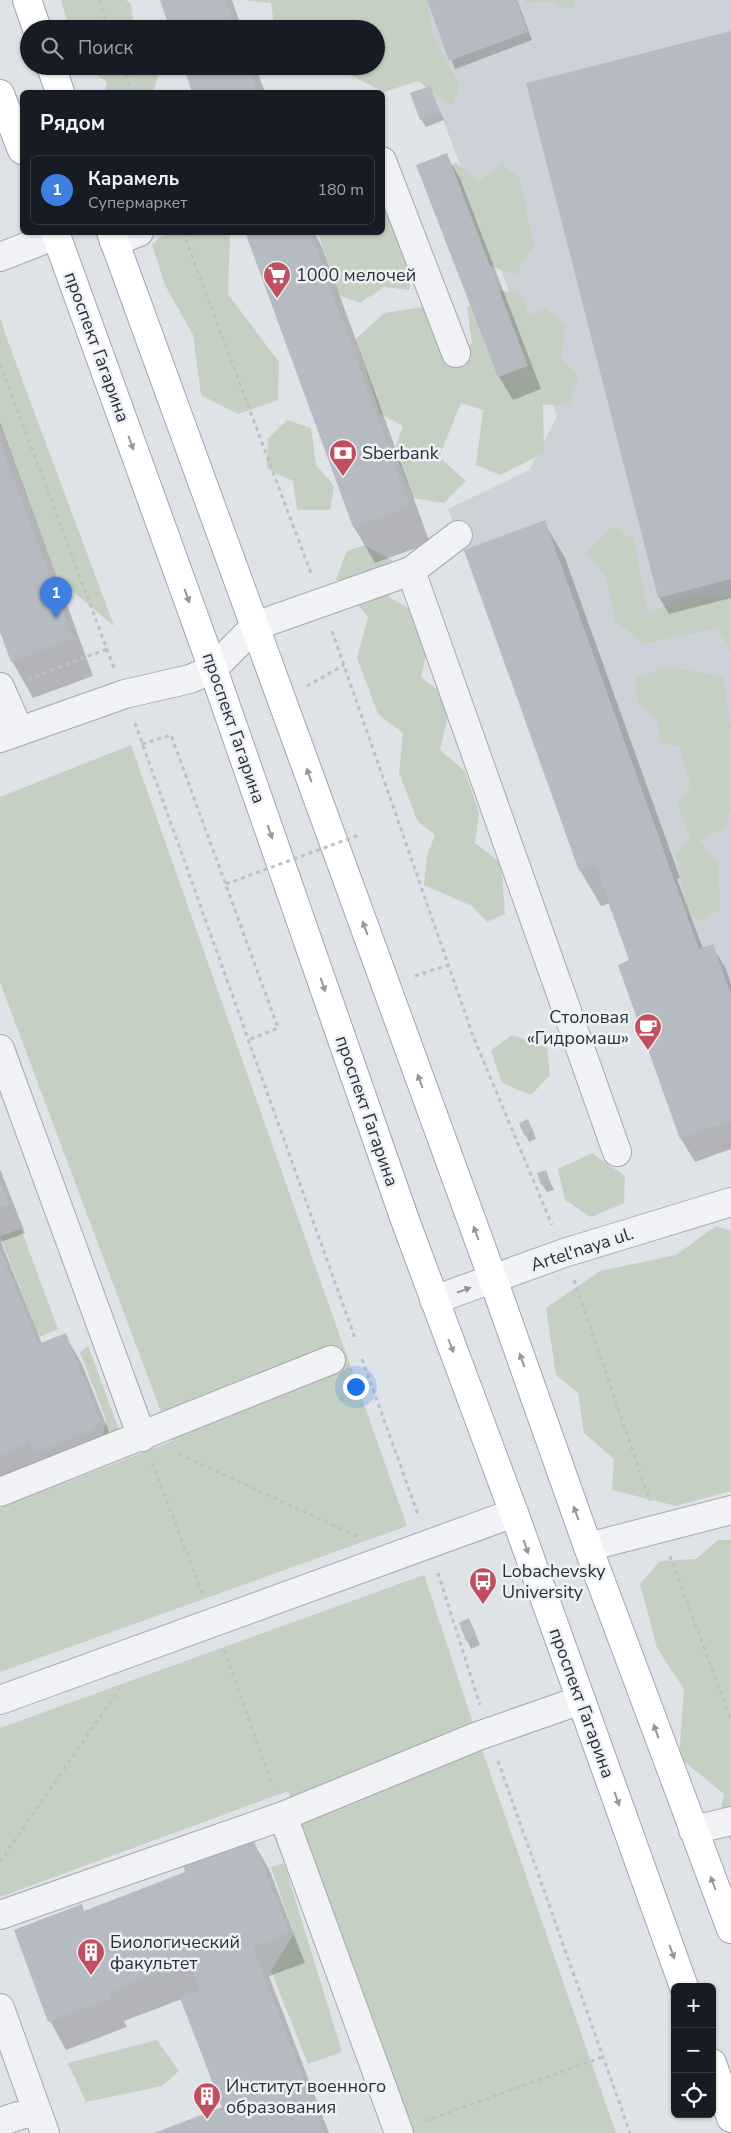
<!DOCTYPE html>
<html lang="ru">
<head>
<meta charset="utf-8">
<style>
	body { margin:0; font-family:"Nunito Sans",sans-serif; background:#242831; color:#f1f3f6 }
	.controls { position:absolute; right:15px; bottom:15px; display:grid; overflow:hidden; border-radius:8px; box-shadow:0 1px 4px #0004 }
	.controls button { width:45px; height:45px; display:grid; place-items:center; padding:0; border:0; border-bottom:1px solid #363941; background:#171b24; color:#f1f3f6; font:25px sans-serif }
	.you { position:absolute; left:355px; top:1386px; width:18px; height:18px; margin:-12px; border:4px solid #fff; border-radius:50%; background:#1a73e8; box-shadow:0 0 0 8px #1a73e833 }
	.badge { display:grid; place-items:center; width:32px; height:32px; border-radius:50%; background:#db2777; color:#fff; font-size:16px; font-weight:700 }
	.pin { position:absolute; translate:-50% -41px; filter:drop-shadow(0 1px 2px #0008) }
	.pin::after { content:''; position:absolute; top:26px; width:18px; height:15px; background:inherit; clip-path:polygon(0 0,100% 0,50% 100%) }
	.list { margin:0; padding:0; list-style:none }
	h2 { display:flex; justify-content:space-between; align-items:center; height:65px; margin:0; padding:0 20px; font-size:21px }
	h2 small { font-size:16px; font-weight:400; color:#9ea1a6 }
	.list li { display:grid; grid-template-columns:32px 1fr auto; gap:15px; align-items:center; box-sizing:border-box; height:70px; margin:0 10px 10px; padding:0 10px; border:1px solid #363941; border-radius:8px }
	.list b { display:block; font-size:19px; white-space:nowrap }
	.list p { margin:0; font-size:16px; white-space:nowrap; color:#9ea1a6 }
	.list em { font-size:16px; font-style:normal; color:#9ea1a6 }
	.icon { flex:none; width:28px; height:28px; fill:none; stroke:currentColor; stroke-width:2; stroke-linecap:round; stroke-linejoin:round }
	.map { position:relative; flex:none; width:731px; height:2133px; overflow:hidden }
	.search { position:absolute; background:#171b24; box-shadow:0 1px 4px #0004; left:20px; top:20px; width:365px; height:55px; display:flex; align-items:center; gap:12px; box-sizing:border-box; padding:0 18px; border-radius:28px; color:#9ea1a6; font-size:19px }
	.panel { position:absolute; background:#171b24; box-shadow:0 1px 4px #0004; left:20px; top:90px; width:365px; height:145px; border-radius:8px }
	.map>svg:first-child { display:block }
	.built { fill:#cdd1d8 }
	.green { fill:#c4d0c1 }
	.shadow { fill:#0003 }
	.building { fill:#b6bbc3 }
	.lines { fill:none; stroke-linecap:round; stroke-linejoin:round }
	.minor-casing { stroke:#a5a9b0; stroke-width:30 }
	.major-casing { stroke:#9fa6b1; stroke-width:30 }
	.path { stroke:#bdc0c5; stroke-width:3; stroke-dasharray:4 4; stroke-linecap:butt }
	.minor { stroke:#f1f2f5; stroke-width:28 }
	.major { stroke:#fff; stroke-width:28 }
	.path-bridge { stroke:#bdc0c5; stroke-width:3; stroke-dasharray:4 4; stroke-linecap:butt }
	.oneway { fill:#94989e }
	.oneway2 { fill:#8d9198 }
	.labels { text-anchor:middle; stroke-width:5; stroke-linejoin:round; paint-order:stroke }
	.poi-label { font-size:18px; fill:#29303c; stroke:#eef1f4; text-anchor:start }
	.street-label { font-size:18px; fill:#29303c; stroke:#eef1f4 }
</style>
</head>
<body>
<div class="map">
<svg width="731" height="2133" viewBox="0 0 731 2133">
	<rect width="100%" height="100%" fill="#dfe2e7"/>
	<path class="built" d="M397,0h334v1121l-51,18 -62,-174 11,-5 -34,-95 -116,-274 -31,-82 81,-39 28,-54z"/>
	<path class="green" d="M61,0h65l5,4 3,25h-65z
		M243,0h185l4,34 28,52 -9,20 -33,-25 -34,11 -40,-20 -5,-6h37v-37h-124v-2l22,-3 -3,-21z
		M524,0h52l-6,11 -17,-10 -26,2z
		M84,66h75l2,2 -8,24h-48l2,-10z
		M268,66h24l-14,9z
		M455,162l23,19 24,-17 18,15 14,66 -18,30 -44,-16 -30,-80z
		M383,167l36,56 -10,67 -25,-3 -24,16 -21,-8 -21,-62 64,-1z
		M164,233h66l-2,61 51,68 -1,38 -40,14 -37,-19 -8,-60 -28,-50 -13,-40z
		M488,288l32,6 10,21 16,-7 19,18 -4,31 18,20 -10,27 -26,1 1,48 -44,22 -24,-10 7,-55 -22,-7 -22,54 27,24 -22,22 -31,-5 -19,-47 9,-25 -23,-12 -24,-75 28,-26 46,-7 17,45 25,-7 -5,-37z
		M0,317l6,19 108,290 -57,-48 -57,-154z
		M287,420l24,8 5,37 18,21 -4,24h-33l-4,-29 -26,-12 1,-30z
		M612,526l22,13 14,75 40,-19 43,1v55l-13,-23 -74,16 -29,-23 -8,-42 -20,-26z
		M364,545l28,15 -3,37 24,14 14,39 -6,27 18,14 9,24 -8,35 25,21 14,42 -4,30 26,20 4,51 -18,8 -15,-16 -48,-21 3,-29 8,-21 -17,-13 -19,-49 4,-40 -25,-19 -21,-56 11,-41 -32,-38 11,-28z
		M668,667l55,9 8,55v80l-7,18 -24,11 18,25 2,45 -21,12 -12,-15 -11,-52 14,-18 -13,-33 14,-19 -11,-38 -20,-5 -2,-23 -20,-16 -3,-25z
		M131,745l276,781 -407,146v-164l172,-67 -172,-459v-185z
		M512,1035l35,12 3,28 -19,20 -29,-12 -11,-33z
		M592,1153l33,23 -1,27 -33,14 -26,-17 -7,-31z
		M716,1226l15,5v260l-55,15 -64,-16 2,-31 -30,-26 -6,-40 -22,-18 -10,-67 54,-37 76,-16z
		M21,1229l37,100 -19,8 -39,-101z
		M88,1346l33,89 -19,7 4,-22 -26,-68z
		M718,1540h13v302l-12,-23 5,-25 -45,-37 5,-68 -27,-41 -17,-64 20,-23 36,-2z
		M424,1575l57,172 135,386h-202l-126,-342 -288,106v-169z
		M284,1863l58,189 -34,12 -37,-93 23,-37 -23,-67z
		M157,2040l22,31 -17,15 -76,16 -18,-39z"/>
	<path class="shadow" d="M161,0h71l10,29h-71z
		M428,0h89l15,40 -77,29z
		M731,32v566l-62,16 -10,-17z
		M184,66h71l10,26h-71z
		M429,87l15,33 -18,7 -5,-8z
		M446,155l14,23 81,211 -28,11 -14,-23 -81,-211z
		M247,232h67l8,15 108,296 -55,20 -21,-36z
		M0,422l93,254 -60,22 -21,-37 -12,-32z
		M544,522l21,36 115,320 -3,1 26,70 9,-3 14,23 5,15v165l-36,13 -14,-23 -62,-174 12,-4 -21,-58 -9,3 -21,-36z
		M532,1128l4,11 -7,3 -4,-8z
		M0,1169l25,64 -24,9 41,102 23,-9 17,29 35,88 -117,38z
		M545,1171l9,19 -7,2 -5,-8z
		M460,1624l13,4 7,17 -9,4z
		M252,1840l17,29 36,94 -36,13 60,157h-172l67,-25 -42,-109 -58,22 3,6 -61,23 -16,-29 31,-115 3,6 103,-39z"/>
	<path class="building" d="M160,0h65l10,29h-65z
		M427,0h89l12,32 -79,29z
		M731,31v548l-73,19 -132,-515z
		M183,66h65l10,26h-66z
		M430,86l10,26 -20,8 -10,-27z
		M447,153l81,213 -30,11 -82,-212z
		M245,232h65l100,274 -57,21z
		M0,441l73,198 -62,23 -11,-30z
		M545,520l154,429 14,-5 18,51v126l-51,18 -62,-174 11,-5 -34,-95 -16,6 -115,-321z
		M528,1119l5,12 -9,4 -5,-12z
		M546,1170l4,12 -9,3 -4,-12z
		M0,1180l9,24 -9,3z
		M0,1250l38,94 28,-11 35,90 -7,2 1,4 -62,25 -4,-11 -29,12z
		M469,1618l8,19 -11,4 -7,-18z
		M253,1838l36,95 -36,14 71,186h-170l68,-26 -42,-109 20,-8 -11,-29 -80,31 2,6 -63,24 -34,-92 68,-26 2,7 101,-39 -2,-7z"/>
	<g class="lines">
		<g class="minor-casing">
			<path id="minor" d="M382,161l74,192
				M114,242l25,-10
				M0,257l56,-22
				M411,571l206,581
				M0,687l19,44
				M0,738l125,-44 65,-15 23,-10 42,-43 156,-55 47,-36
				M0,1049l142,388
				M434,1300l130,-47 167,-51
				M0,1492l331,-132
				M588,1547l143,-37
				M0,1700l514,-187
				M283,1816l116,317
				M693,1830l38,-9
				M0,1915l283,-99 195,-80 103,-36
				M0,2008l45,125
				M0,2122l36,-12"/>
		</g>
		<g class="major-casing">
			<path id="major" d="M27,0l10,29
				M51,66l9,26
				M0,94l22,56
				M55,232l158,437 192,551 109,293 170,474
				M111,232l382,1047 95,268 143,382
				M712,2063l19,55"/>
		</g>
		<path class="path" d="M99,0l10,29
			M123,66l9,26
			M183,232l129,344
			M0,364l114,304
			M332,631l141,405 79,189
			M28,679l79,-30
			M307,686l37,-21
			M135,723l221,618
			M142,744l29,-9 102,279 5,14 -30,12
			M415,976l33,-11
			M574,1280l76,221
			M362,1359l57,158
			M179,1454l180,83
			M152,1463l51,132
			M670,1556l61,164
			M438,1573l42,132
			M224,1650l49,137
			M498,1761l132,372
			M0,1862l119,-173
			M425,2121l178,-64"/>
		<use href="#minor" class="minor"/>
		<use href="#major" class="major"/>
		<path class="path-bridge" d="M226,884l133,-49"/>
	</g>
	<defs><path id="oneway-solid" d="M-6-.8H1V-3.2L6.5 0L1 3.2V.8H-6Z" transform="scale(1.25)"/></defs>
	<g class="oneway">
		<use href="#oneway-solid" transform="translate(131 443) rotate(70)"/>
		<use href="#oneway-solid" transform="translate(187 596) rotate(70)"/>
		<use href="#oneway-solid" transform="translate(309 775) rotate(-110)"/>
		<use href="#oneway-solid" transform="translate(270 832) rotate(71)"/>
		<use href="#oneway-solid" transform="translate(365 928) rotate(-110)"/>
		<use href="#oneway-solid" transform="translate(323 985) rotate(71)"/>
		<use href="#oneway-solid" transform="translate(420 1081) rotate(-110)"/>
		<use href="#oneway-solid" transform="translate(476 1233) rotate(-110)"/>
		<use href="#oneway-solid" transform="translate(451 1346) rotate(69)"/>
		<use href="#oneway-solid" transform="translate(522 1360) rotate(-110)"/>
		<use href="#oneway-solid" transform="translate(576 1513) rotate(-110)"/>
		<use href="#oneway-solid" transform="translate(526 1547) rotate(71)"/>
		<use href="#oneway-solid" transform="translate(656 1731) rotate(-110)"/>
		<use href="#oneway-solid" transform="translate(617 1799) rotate(70)"/>
		<use href="#oneway-solid" transform="translate(713 1883) rotate(-111)"/>
		<use href="#oneway-solid" transform="translate(672 1952) rotate(70)"/>
	</g>
	<use class="oneway2" href="#oneway-solid" transform="translate(464 1290) rotate(-20)"/>
	<defs>
		<g id="supermarket-pin" transform="scale(1.4375)"><path d="M0 17L-7.5 6A9.5 9.5 0 1 1 7.5 6Z" fill="#c04f60" stroke="#eef1f4"/><path d="M-6-5.5h2.5l.6 2H6L4.5 2H-2.5L-4.4-4H-6ZM-1.5 3.2a1.3 1.3 0 1 0 .1 0ZM3 3.2a1.3 1.3 0 1 0 .1 0Z" fill="#fff"/></g>
		<g id="bank-pin" transform="scale(1.4375)"><path d="M0 17L-7.5 6A9.5 9.5 0 1 1 7.5 6Z" fill="#c04f60" stroke="#eef1f4"/><path d="M-6-4H6V4H-6ZM0-2.3a2.3 2.3 0 1 0 0 4.6a2.3 2.3 0 1 0 0-4.6Z" fill="#fff"/></g>
		<g id="cafe-pin" transform="scale(1.4375)"><path d="M0 17L-7.5 6A9.5 9.5 0 1 1 7.5 6Z" fill="#c04f60" stroke="#eef1f4"/><path d="M-5.5-4.5H6V0H3Q3 3.5 0 3.5H-2.5Q-5.5 3.5-5.5 0ZM3-3.2v2h1.7v-2ZM-6 4.5H4V6H-6Z" fill="#fff"/></g>
		<g id="bus-pin" transform="scale(1.4375)"><path d="M0 17L-7.5 6A9.5 9.5 0 1 1 7.5 6Z" fill="#c04f60" stroke="#eef1f4"/><path d="M-5-6H5V4H4V6H2V4H-2V6H-4V4H-5ZM-3.5-4V0h7V-4ZM-3.5 1.2v1.5H-2V1.2ZM2 1.2v1.5H3.5V1.2Z" fill="#fff"/></g>
		<g id="building-pin" transform="scale(1.4375)"><path d="M0 17L-7.5 6A9.5 9.5 0 1 1 7.5 6Z" fill="#c04f60" stroke="#eef1f4"/><path d="M-4-6H4V6H1V3H-1V6H-4ZM-2.5-4.3h1.7v1.8h-1.7ZM.8-4.3h1.7v1.8H.8ZM-2.5-1h1.7V.8h-1.7ZM.8-1h1.7V.8H.8Z" fill="#fff"/></g>
	</defs>
	<g fill-rule="evenodd">
		<use href="#supermarket-pin" x="277" y="275"/>
		<use href="#bank-pin" x="343" y="453"/>
		<use href="#cafe-pin" x="648" y="1027"/>
		<use href="#bus-pin" x="483" y="1581"/>
		<use href="#building-pin" x="91" y="1952"/>
		<use href="#building-pin" x="207" y="2096"/>
	</g>
	<g class="labels">
		<g class="poi-label">
			<text x="296" y="281">1000 мелочей</text>
			<text x="362" y="459">Sberbank</text>
			<text x="629" y="1023" text-anchor="end">Столовая<tspan x="629" dy="21">«Гидромаш»</tspan></text>
			<text x="502" y="1577">Lobachevsky<tspan x="502" dy="21">University</tspan></text>
			<text x="110" y="1948">Биологический<tspan x="110" dy="21">факультет</tspan></text>
			<text x="226" y="2092">Институт военного<tspan x="226" dy="21">образования</tspan></text>
		</g>
		<g class="street-label">
			<text transform="translate(97 347) rotate(70)" y="6">проспект Гагарина</text>
			<text transform="translate(234 728) rotate(71)" y="6">проспект Гагарина</text>
			<text transform="translate(367 1111) rotate(71)" y="6">проспект Гагарина</text>
			<text transform="translate(582 1249) rotate(-18)" y="6">Artel'naya ul.</text>
			<text transform="translate(582 1703) rotate(70)" y="6">проспект Гагарина</text>
		</g>
	</g>
</svg>
<div class="controls">
<button>+</button>
<button>−</button>
<button><svg class="icon" aria-label="locate" viewBox="0 0 24 24"><circle cx="12" cy="12" r="6"/><path d="M12 2v4M12 18v4M2 12h4M18 12h4"/></svg></button>
</div>
<div class="you"></div>
<div class="pin badge" style="left:56px;top:618px;background:#3f7fe0">1</div>
<div class="search"><svg class="icon" aria-label="search" viewBox="0 0 24 24"><circle cx="10" cy="10" r="6"/><path d="M15 15l6 6"/></svg>Поиск</div>
<section class="panel">
<h2>Рядом<small></small></h2>
<ul class="list">
<li><span class="badge" style="background:#3f7fe0">1</span><div><b>Карамель</b><p>Супермаркет</p></div><em>180 m</em></li>
</ul>
</section>
</div>
</body>
</html>
